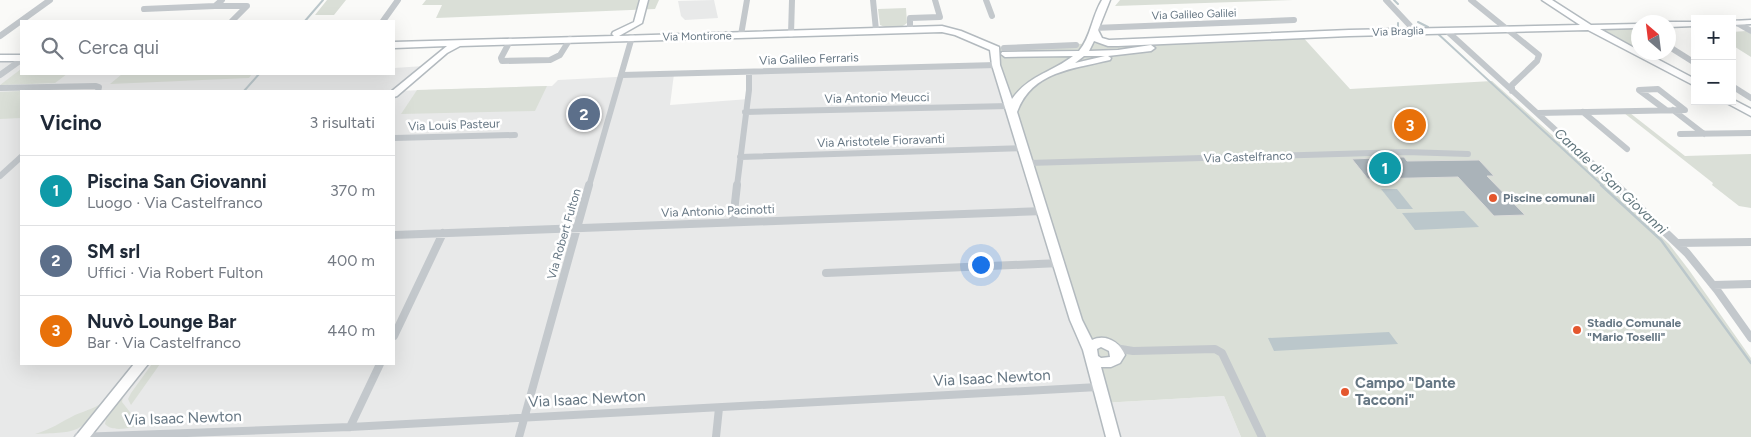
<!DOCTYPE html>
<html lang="it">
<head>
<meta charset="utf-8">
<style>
	body { margin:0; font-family:Figtree,sans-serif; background:#f2f2f3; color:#1f2937 }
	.controls { position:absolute; right:15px; top:15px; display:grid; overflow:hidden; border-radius:0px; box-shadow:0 5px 20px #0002 }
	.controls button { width:45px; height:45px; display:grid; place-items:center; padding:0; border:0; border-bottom:1px solid #e0e1e3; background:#fff; color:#1f2937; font:25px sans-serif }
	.compass { position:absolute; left:1631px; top:15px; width:45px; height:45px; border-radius:50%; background:#fff; box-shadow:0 5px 20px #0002; rotate:332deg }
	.you { position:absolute; left:980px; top:264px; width:18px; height:18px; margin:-12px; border:4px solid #fff; border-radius:50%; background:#1a73e8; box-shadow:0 0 0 8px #1a73e833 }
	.badge { display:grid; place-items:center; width:32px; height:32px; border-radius:50%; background:#db2777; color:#fff; font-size:16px; font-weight:700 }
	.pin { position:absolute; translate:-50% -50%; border:2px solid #fff; box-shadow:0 1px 5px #0006 }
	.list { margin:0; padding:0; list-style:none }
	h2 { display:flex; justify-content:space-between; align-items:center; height:65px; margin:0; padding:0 20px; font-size:21px }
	h2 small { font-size:16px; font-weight:400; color:#747a83 }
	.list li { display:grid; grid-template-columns:32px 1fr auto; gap:15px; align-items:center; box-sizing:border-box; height:70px; padding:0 20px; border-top:1px solid #e0e1e3 }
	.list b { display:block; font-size:19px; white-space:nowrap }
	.list p { margin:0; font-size:16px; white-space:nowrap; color:#747a83 }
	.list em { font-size:16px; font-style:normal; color:#747a83 }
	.icon { flex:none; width:28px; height:28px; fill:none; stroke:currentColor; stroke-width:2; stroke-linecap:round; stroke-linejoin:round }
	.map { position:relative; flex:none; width:1751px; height:437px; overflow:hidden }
	.search { position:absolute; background:#fff; box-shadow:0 5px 20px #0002; left:20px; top:20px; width:375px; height:55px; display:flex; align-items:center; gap:12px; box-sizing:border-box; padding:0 18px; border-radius:0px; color:#747a83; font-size:19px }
	.panel { position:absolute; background:#fff; box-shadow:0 5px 20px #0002; left:20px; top:90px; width:375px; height:275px; border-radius:0px }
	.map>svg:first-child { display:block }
	.built { fill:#e8e9e9; fill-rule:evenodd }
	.green { fill:#dadfd7 }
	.water { fill:#bbc7cb }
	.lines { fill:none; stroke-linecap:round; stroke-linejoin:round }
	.stream-far1 { stroke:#bbc7cb; stroke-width:2 }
	.stream { stroke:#bbc7cb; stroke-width:2.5 }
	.building { fill:#aab3b9; stroke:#dcdcda }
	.secondary-casing { stroke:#b3babf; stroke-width:3 }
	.street-far1 { stroke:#c3c8cc; stroke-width:6 }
	.street { stroke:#c3c8cc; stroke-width:8 }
	.secondary { fill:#fff; fill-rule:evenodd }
	.poi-dot { fill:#e4572e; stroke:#fff; stroke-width:2 }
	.labels { text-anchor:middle; stroke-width:5; stroke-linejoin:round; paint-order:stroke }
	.far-street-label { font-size:11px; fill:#657683; stroke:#fff }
	.street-label { font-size:12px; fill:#657683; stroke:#fff }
	.poi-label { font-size:12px; font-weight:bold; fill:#657683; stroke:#fff; text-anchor:start }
	.water-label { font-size:14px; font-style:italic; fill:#60757c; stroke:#fff }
	.near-street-label { font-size:15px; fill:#657683; stroke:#fff }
	.near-poi-label { font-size:15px; font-weight:bold; fill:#657683; stroke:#fff; text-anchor:start }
</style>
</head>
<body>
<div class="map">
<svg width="1751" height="437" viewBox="0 0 1751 437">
	<rect width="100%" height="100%" fill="#fafaf8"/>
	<path class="built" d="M714,0l4,18 -33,2 -4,-4 -3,-15z
		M21,57v17h373v-6l30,-2 -29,25 152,-5h5l6,-6 116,-6 -4,31 79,-6 1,-27 245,-8 107,339 122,-7 17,41h-1241v-379zM21,91h373v273h-373z"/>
	<path class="green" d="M327,0h19l-12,15h-19z
		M426,0h233l-4,9 -219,9 6,-13h-20z
		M1120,0h173l-178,6z
		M906,8l1,15c-7,7 -19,6 -27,2l-2,-16z
		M1631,28l7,1v23l-34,-19 -1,-4z
		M1746,31l5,3v23l-19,-12v-13z
		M1300,34l50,55 142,-8 77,69 100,94 20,26 62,88v79h-510l-17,-41 -122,7 -112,-355z
		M21,69v5h46l-12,9 -55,2z
		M122,74h130l-3,4 -139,6z
		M547,86l-12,25 -134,3 16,-24z
		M21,91v27l-21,1v-27z
		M1624,113h6l55,43 66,-2v54l-12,-2 -27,-21 1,-2z
		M152,364h8l-29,41 -3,-6 3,-6z
		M123,396l-1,6 11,14 3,11c-10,1 -24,5 -31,-3l1,-5z
		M107,399c-29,35 -27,33 -72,35 15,-4 26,-12 40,-19 12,-5 22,-7 32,-16z"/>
	<path class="water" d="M1381,189h16l16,20h-16z
		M1464,211l15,16 -64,3 -13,-17z
		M1389,332l9,12 -124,7 -6,-13z"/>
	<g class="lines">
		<path class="stream-far1" d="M1394,0l4,4
			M305,21l18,-21
			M1418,22l10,5
			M1398,23v4
			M1436,32l167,154
			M244,91l15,-17"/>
		<path class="stream" d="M1601,185l60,55 90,123"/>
	</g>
	<path class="building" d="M1404,157l3,4 72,-1 15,16h-7l38,39 -31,1 -36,-39 -90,2 -16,-20z"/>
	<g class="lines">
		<g class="secondary-casing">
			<path id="secondary" d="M640,0h8l-6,23 -23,13 323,-10 19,5 38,16 1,18 12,34c17,-24 39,-26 61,-43l-68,1 -4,-3 1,-2 77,-1c12,-14 13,-35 23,-51h8l-12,30 4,8 7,2 240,-10 231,-5 -38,-25h10l39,25 47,-1v4l-38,1 38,21v2h6l51,27v7l-107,-56 -239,6 -231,10h-10l-14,-5 -5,10 29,-1 33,-5 4,3 -4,3 -43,5 3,2 -1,2c-37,9 -78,11 -93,52l65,208 10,20c13,-6 27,1 33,15l-5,8 -9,4h-10l19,70h-14l-23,-87 -13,-30 -78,-255 -2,-15 -35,-15 -13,-3 -482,14 -13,7 -50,43 -3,1v-6h-2l55,-45 -53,2v-6l220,-6 -2,-2 1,-2 21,-10zM1084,56h21l-30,7zM1101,347l8,4 1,6 -9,1 -3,-2 -1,-7z
				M1751,20v4l-19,1v-4z
				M1668,22h27v4l-27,1z
				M0,55h21v6h-21z
				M1732,99l19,10v7l-28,-15h9z
				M134,364h14l-58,73h-15z"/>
		</g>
		<path class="street-far1" d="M222,0l-7,6h32l-15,15
			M873,0l3,30
			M986,0l6,16
			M1386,0l29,31
			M1471,0l68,55 -2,6 -25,24v6
			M144,9l71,-3
			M383,21l15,-21
			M1737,23l14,8
			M1094,28l200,-8
			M910,30v-12l30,-1 -5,-17
			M1447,31l170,155
			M791,34l1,-34
			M741,35l6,-35
			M0,36l50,-36
			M510,41l-9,17 1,3 48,-1 10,-5 10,-16
			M1668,46l27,17
			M1004,48l72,-3
			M0,75l21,-15
			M622,75l374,-10
			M1732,86l19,12
			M0,88l96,-2 3,1 -1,4
			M1673,110l31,24
			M745,112l264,-6
			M1583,112l44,37
			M1538,113l147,-3 -27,-21 -19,1 27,20
			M1680,134l71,-1
			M394,138l121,-3
			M740,157l283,-9
			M1028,163l378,-11 62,2
			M0,176l21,-19
			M589,186l43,-149
			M737,186l12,-96v-17"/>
		<path class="street" d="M1616,185l71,68 30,37 34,48
			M733,221l4,-36
			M394,235l649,-24
			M1677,243l74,-1
			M826,273l234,-10
			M1713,285l38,-1
			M394,336l49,-103
			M1115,348l18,3 82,-2 7,4 40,84
			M350,427l30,-63
			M78,437l272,-10 748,-40
			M519,437l70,-252
			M716,437l3,-29"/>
		<use href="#secondary" class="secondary"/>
	</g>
	<g class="poi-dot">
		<circle cx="1493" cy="198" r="5"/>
		<circle cx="1577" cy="330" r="5"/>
		<circle cx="1345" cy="392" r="5"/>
	</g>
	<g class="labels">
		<g class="far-street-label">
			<text transform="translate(1194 14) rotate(-2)" y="4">Via Galileo Galilei</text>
			<text transform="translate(1398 31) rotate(-2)" y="4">Via Braglia</text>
			<text transform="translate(697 36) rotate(-1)" y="4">Via Montirone</text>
		</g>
		<g class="street-label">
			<text transform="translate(809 59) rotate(-2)" y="4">Via Galileo Ferraris</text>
			<text transform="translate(877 98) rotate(-1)" y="4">Via Antonio Meucci</text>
			<text transform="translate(454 125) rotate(-2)" y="4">Via Louis Pasteur</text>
			<text transform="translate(881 141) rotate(-2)" y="4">Via Aristotele Fioravanti</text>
			<text transform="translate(1248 157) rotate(-2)" y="4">Via Castelfranco</text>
			<text transform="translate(718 211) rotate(-2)" y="4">Via Antonio Pacinotti</text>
			<text transform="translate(564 234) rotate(-74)" y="4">Via Robert Fulton</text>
		</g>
		<g class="poi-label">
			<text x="1503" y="202">Piscine comunali</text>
			<text x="1587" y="327">Stadio Comunale<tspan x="1587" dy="14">"Mario Toselli"</tspan></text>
		</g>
		<g class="water-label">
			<text transform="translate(1611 181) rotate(43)" y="5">Canale di San Giovanni</text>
		</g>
		<g class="near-street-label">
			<text transform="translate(992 378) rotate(-3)" y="5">Via Isaac Newton</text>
			<text transform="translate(587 399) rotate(-3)" y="5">Via Isaac Newton</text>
			<text transform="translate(183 418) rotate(-2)" y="5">Via Isaac Newton</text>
		</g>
		<g class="near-poi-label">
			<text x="1355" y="388">Campo "Dante<tspan x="1355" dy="17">Tacconi"</tspan></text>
		</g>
	</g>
</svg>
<div class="controls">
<button>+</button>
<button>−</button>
</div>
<svg class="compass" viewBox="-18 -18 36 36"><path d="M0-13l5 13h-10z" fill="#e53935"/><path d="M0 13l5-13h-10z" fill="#747a83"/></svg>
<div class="you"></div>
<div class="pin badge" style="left:1385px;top:168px;background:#0f9aa8">1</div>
<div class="pin badge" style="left:584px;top:114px;background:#5c6f8a">2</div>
<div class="pin badge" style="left:1410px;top:125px;background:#e8710a">3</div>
<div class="search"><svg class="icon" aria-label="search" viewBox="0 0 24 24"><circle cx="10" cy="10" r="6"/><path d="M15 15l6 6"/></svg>Cerca qui</div>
<section class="panel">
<h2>Vicino<small>3 risultati</small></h2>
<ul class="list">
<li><span class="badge" style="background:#0f9aa8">1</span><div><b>Piscina San Giovanni</b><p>Luogo · Via Castelfranco</p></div><em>370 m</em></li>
<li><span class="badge" style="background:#5c6f8a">2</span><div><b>SM srl</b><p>Uffici · Via Robert Fulton</p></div><em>400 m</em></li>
<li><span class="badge" style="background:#e8710a">3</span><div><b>Nuvò Lounge Bar</b><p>Bar · Via Castelfranco</p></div><em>440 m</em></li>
</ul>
</section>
</div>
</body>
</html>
